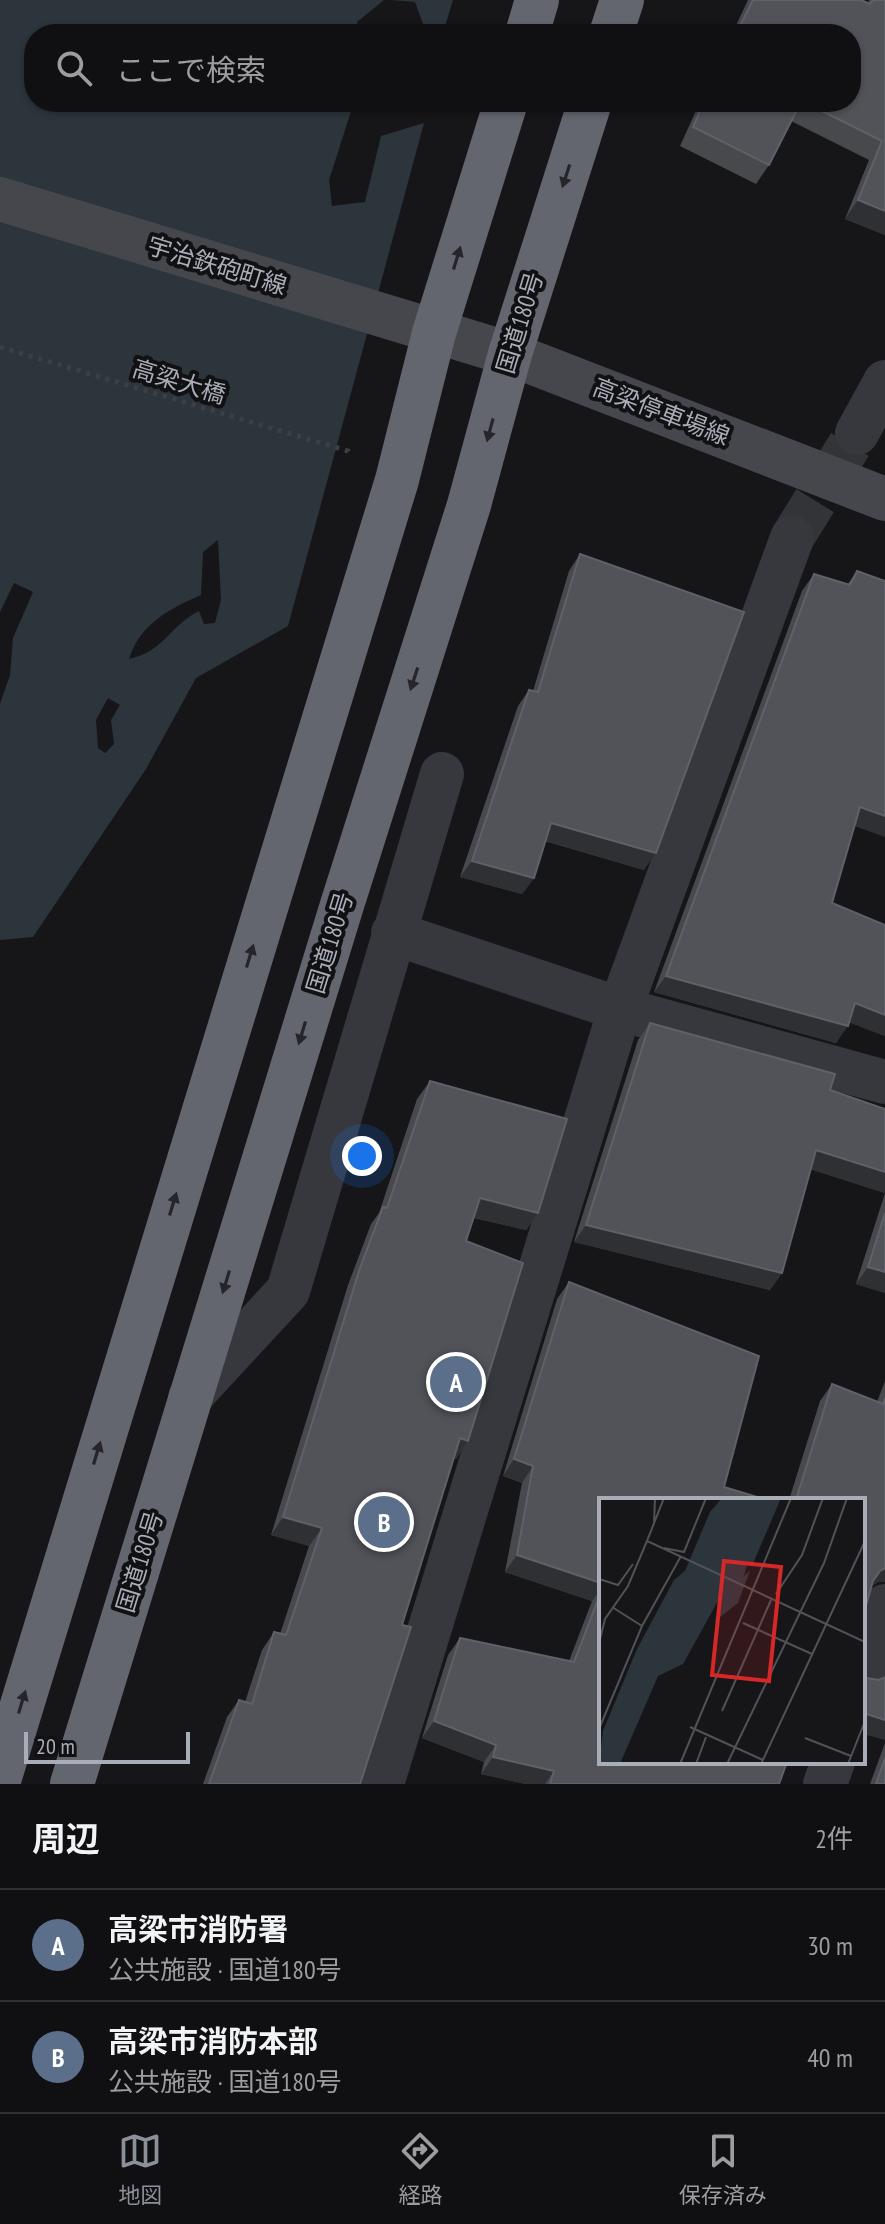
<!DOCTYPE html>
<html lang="ja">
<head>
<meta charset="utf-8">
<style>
	body { margin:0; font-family:"PT Sans Narrow","Noto Sans JP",sans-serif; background:#1e1e20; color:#f1f3f6 }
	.scale { position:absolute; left:24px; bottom:20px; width:166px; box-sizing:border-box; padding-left:8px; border:4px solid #a8adb8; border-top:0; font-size:22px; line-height:28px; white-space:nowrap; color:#a8adb8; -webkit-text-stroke:6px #111113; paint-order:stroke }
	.you { position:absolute; left:362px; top:1156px; width:28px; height:28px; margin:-20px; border:6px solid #fff; border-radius:50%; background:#1a73e8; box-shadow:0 0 0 12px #1a73e833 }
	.badge { display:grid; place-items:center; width:52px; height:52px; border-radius:50%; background:#8c9099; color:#fff; font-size:26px; font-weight:700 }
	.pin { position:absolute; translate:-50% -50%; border:4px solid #fff; box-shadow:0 2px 8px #0006 }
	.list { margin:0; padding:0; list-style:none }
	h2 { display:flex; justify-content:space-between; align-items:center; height:104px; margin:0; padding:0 32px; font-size:34px }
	h2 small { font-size:26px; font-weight:400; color:#9c9d9f }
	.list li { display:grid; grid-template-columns:52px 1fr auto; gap:24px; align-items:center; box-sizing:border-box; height:112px; padding:0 32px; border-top:2px solid #303032 }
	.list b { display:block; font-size:30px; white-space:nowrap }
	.list p { margin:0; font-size:26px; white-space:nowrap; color:#9c9d9f }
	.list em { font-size:26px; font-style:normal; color:#9c9d9f }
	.icon { flex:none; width:44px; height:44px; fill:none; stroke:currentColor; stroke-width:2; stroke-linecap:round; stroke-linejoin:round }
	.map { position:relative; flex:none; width:885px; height:1784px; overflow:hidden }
	.search { position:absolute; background:#101012; box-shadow:0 2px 6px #0004; left:24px; right:24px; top:24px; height:88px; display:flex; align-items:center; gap:20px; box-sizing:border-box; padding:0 28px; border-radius:32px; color:#9c9d9f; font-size:30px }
	.sheet { height:328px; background:#101012 }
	nav { display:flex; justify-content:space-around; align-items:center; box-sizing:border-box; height:112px; border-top:2px solid #303032; background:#101012; font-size:22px; color:#9c9d9f }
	nav a { display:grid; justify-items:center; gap:4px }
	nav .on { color:#8c9099 }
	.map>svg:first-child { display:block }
	.water { fill:#2c353c; fill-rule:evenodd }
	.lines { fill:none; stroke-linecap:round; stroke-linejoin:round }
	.street-tunnel { stroke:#333438; stroke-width:44; stroke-dasharray:44 22; stroke-linecap:butt }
	.path { stroke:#3d3f44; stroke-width:5; stroke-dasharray:4 6; stroke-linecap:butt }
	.street { stroke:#37383d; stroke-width:44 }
	.secondary { stroke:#45474d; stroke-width:44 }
	.highway { stroke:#63666e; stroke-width:44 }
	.wall { fill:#47494d }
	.shaded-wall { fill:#2f3033 }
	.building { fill:#525359; stroke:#5f6168; stroke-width:2 }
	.oneway { fill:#26262a }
	.labels { text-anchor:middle; stroke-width:8; stroke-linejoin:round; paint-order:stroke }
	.street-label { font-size:24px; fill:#a8adb8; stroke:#111113 }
	.inset-road { fill:none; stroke:#505258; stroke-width:2 }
	.view { fill:#d62828; fill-opacity:0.15; stroke:#d62828; stroke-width:4 }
	.inset-edge { fill:none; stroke:#a8adb8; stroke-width:4 }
</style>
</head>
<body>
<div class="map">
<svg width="885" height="1784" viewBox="0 0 885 1784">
	<rect width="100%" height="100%" fill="#161618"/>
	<path class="water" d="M0,0h384l-27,22 1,12h-324v68h320l-25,78 3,26 33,-4 16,-66 43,-13 -136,503 -92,52 -50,91 -113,168 -33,3v-236l10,-29 3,-37 20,-46 -19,-9 -14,29zM218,540l3,60 -6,23 -11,1 -5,-13c-31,16 -34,40 -70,48 11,-35 40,-50 72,-64l2,-43zM108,698l12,7 -9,15 3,24 -9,9 -7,-5 -2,-28z
		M390,0h63l-10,33 -17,-1 -11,-30z"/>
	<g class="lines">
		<path class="street-tunnel" d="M792,538l65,-105"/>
		<path class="path" d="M0,347l348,104 2,5"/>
		<path class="street" d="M857,433l28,-51
			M393,933l227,76 265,73
			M190,1397l98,-106 154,-517
			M863,1672l22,-66
			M382,1784l238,-775 172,-471
			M825,1784l8,-22"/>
		<path class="secondary" d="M0,199l510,155 375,145"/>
		<path class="highway" d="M527,34l10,-34
			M611,34l11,-34
			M0,1777l397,-1297 37,-147 72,-231
			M72,1784l270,-879 127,-400 41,-151 80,-252"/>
	</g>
	<path class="wall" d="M748,0h113l7,3 1,-3h16v235l-40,-16 24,-59 -78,-39 -22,44 -13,19 -76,-38 20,-44h151v-68h-119z
		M580,554l64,316 -99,-29 -11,37 -12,16 -62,-17 58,-171 11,-16 4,1 36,-120z
		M857,571l-2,255 -23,77 53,22v111l-36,-14 -13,21 -182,-51 148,-401 12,-17 33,11z
		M650,1023l180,67 55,19v184l-29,-9 29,-91 -75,-24 -28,104 -12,17 -196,-48 64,-202z
		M430,1081l108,132 -12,17 -52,-12 -8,23 2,200 -12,18 -2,-1 -52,167 -42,159h-157l24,-67 12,-17 6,2 17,-52 12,-18 6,2 29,-88 -38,-11 77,-250 23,-61 8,-11 38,-114z
		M569,1282l32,218v262l178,22h-253l-45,-10 3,-12 -62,-24 26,-83 12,-17 109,23 23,-60 -87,-29 17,-89 -19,-7 54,-177z
		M885,1381v201h-6l-16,-82h-74l31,-99 12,-17 45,18z
		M885,1743v41h-15z"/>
	<path class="shaded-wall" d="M858,200l27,11v24l-40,-16z
		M860,807l25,9v21l-36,-13z
		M551,823l105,30 -12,17 -104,-31z
		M472,861l62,17 -12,16 -62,-17z
		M666,976l182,50 -12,17 -182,-51z
		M855,1003l30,12v21l-42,-16z
		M816,1150l69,22v21l-81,-26z
		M480,1198l58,15 -12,17 -59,-14z
		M586,1225l196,48 -12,17 -196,-48z
		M868,1267l17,5v21l-29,-9z
		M460,1438l8,3 -12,18 -9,-3z
		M514,1459l19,7 -11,17 -19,-7z
		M283,1517l39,11 -13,18 -38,-11z
		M517,1555l84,28v6l-9,12 -87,-29z
		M885,1568v14h-6l-11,6 12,-17z
		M863,1713l22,7v20l-22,-6z
		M434,1721l62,24 -12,17 -62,-24z
		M493,1757l61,14 -9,13h-19l-45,-10z"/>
	<path class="building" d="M753,0h108l9,4 3,-4h12v211l-27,-11 24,-59 -78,-39h47v-68h-115z
		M704,102h97l-32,63 -76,-38z
		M580,554l164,58 -88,241 -105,-30 -17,55 -62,-17 57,-171 9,2z
		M857,571l28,10v235l-25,-9 -28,96 53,22v90l-30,-12 -7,23 -182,-50 148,-402 36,11z
		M650,1023l185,51 -5,16 55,19v63l-69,-22 -34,123 -196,-48z
		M430,1081l137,38 -29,94 -58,-15 -14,43 57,22 -55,178 -8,-3 -58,187 9,2 -51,157h-151l30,-84 13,4 22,-72 12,3 36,-107 -39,-11 77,-249 23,-61 4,1z
		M885,1213v59l-17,-5z
		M569,1282l190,74 -35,131 43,13h-166v83l-84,-28 16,-89 -19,-7z
		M832,1384l51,20 2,-6v170l-5,3 -7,10 -10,35v-116h-67z
		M601,1592v170h186l-8,22h-229l4,-13 -61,-14 3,-12 -62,-24 26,-83 114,24z
		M863,1676l3,2 13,2 6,-3v43l-22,-7z
		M885,1758v26h-9z"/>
	<defs><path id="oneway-solid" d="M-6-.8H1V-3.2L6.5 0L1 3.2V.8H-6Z" transform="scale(2)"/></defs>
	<g class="oneway">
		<use href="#oneway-solid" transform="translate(566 176) rotate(108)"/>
		<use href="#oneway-solid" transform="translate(457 258) rotate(-73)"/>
		<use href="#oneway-solid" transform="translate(490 430) rotate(105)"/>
		<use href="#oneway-solid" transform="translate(414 679) rotate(108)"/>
		<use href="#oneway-solid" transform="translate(250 956) rotate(-73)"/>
		<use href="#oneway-solid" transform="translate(302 1033) rotate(107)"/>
		<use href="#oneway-solid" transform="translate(173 1204) rotate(-73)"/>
		<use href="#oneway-solid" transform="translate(226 1282) rotate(107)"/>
		<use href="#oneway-solid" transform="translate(97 1453) rotate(-73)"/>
		<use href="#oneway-solid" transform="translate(22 1702) rotate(-73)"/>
	</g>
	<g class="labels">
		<g class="street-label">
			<text transform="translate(217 266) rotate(17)" y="8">宇治鉄砲町線</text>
			<text transform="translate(520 323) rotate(-73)" y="8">国道180号</text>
			<text transform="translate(179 382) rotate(17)" y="8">高梁大橋</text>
			<text transform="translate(661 412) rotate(21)" y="8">高梁停車場線</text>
			<text transform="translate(330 943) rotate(-73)" y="8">国道180号</text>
			<text transform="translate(140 1562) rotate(-73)" y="8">国道180号</text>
		</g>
	</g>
	<g transform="translate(599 1498)">
		<rect width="266" height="266" fill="#161618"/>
		<path d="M123,0h59l-29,68 -5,-2 -3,12 6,-5 -12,32 -23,18 7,-22 -4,2 -35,63 -25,12 -38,88h-21l4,-33 34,-82 37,-69 11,-9 25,-59z" fill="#2c353c"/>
		<path class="inset-road" d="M65,0l-17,43 218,101M55,25l1,-25M65,50l20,4 22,-54M0,81l19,6 15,-21M177,96l26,-39 21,-57M13,109l30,19M144,125l69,31M0,145l6,-24 23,-33 19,-45M123,213l49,-111M91,229l73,33M0,231l43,-103 39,-70M206,240l46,18M81,266l111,-266M97,266l10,-27M128,266l97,-201 23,-65M162,266l104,-223M249,266l17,-43"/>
		<path class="view" d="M125,63l57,6 -12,114 -57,-6z"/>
		<rect width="266" height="266" class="inset-edge"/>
	</g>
</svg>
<div class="scale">20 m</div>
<div class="you"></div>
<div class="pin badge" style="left:456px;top:1382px;background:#5c6f8a">A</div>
<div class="pin badge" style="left:384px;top:1522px;background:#5c6f8a">B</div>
<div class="search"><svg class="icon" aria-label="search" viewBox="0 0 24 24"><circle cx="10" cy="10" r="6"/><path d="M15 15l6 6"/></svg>ここで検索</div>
</div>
<section class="sheet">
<h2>周辺<small>2件</small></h2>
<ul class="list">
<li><span class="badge" style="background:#5c6f8a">A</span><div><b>高梁市消防署</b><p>公共施設 · 国道180号</p></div><em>30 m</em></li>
<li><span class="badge" style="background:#5c6f8a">B</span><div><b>高梁市消防本部</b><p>公共施設 · 国道180号</p></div><em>40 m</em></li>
</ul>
</section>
<nav>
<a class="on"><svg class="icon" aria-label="map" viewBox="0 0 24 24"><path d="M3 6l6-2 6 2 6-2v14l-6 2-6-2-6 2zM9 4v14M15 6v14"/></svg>地図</a>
<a><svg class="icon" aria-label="directions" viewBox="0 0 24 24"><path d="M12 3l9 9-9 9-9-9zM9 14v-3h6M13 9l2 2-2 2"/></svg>経路</a>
<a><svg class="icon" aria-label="saved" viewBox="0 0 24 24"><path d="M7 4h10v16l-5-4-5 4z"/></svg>保存済み</a>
</nav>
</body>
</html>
